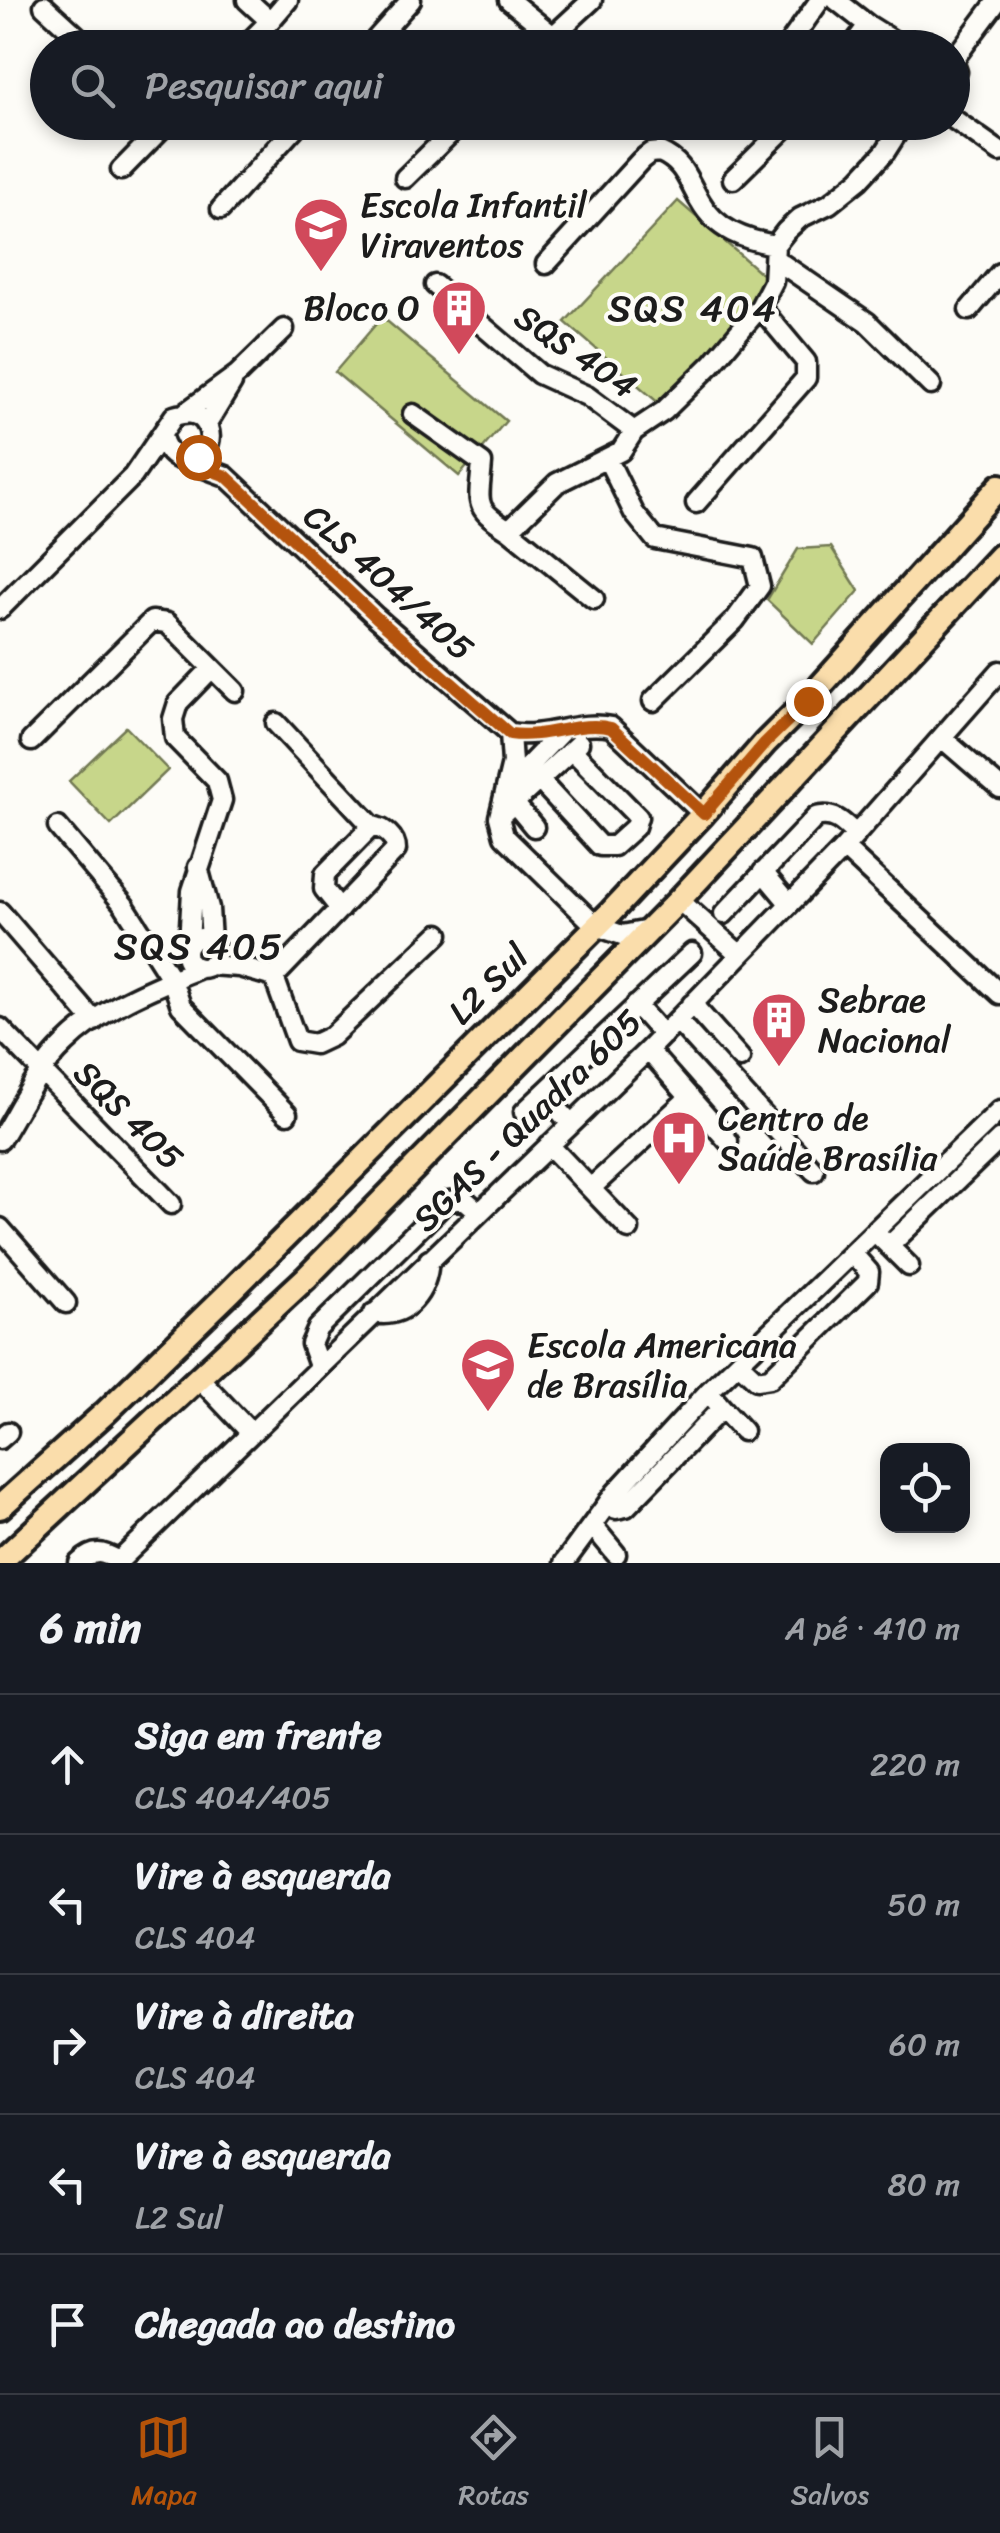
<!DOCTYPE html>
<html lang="pt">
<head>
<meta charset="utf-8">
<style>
	body { margin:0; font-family:Sriracha,sans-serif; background:#242831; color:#f1f3f6 }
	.controls { position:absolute; right:30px; bottom:30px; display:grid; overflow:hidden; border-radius:20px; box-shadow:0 5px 15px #0003 }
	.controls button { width:90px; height:90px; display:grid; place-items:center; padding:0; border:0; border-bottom:2px solid #363941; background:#171b24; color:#f1f3f6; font:50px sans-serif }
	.stop { position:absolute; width:30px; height:30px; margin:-22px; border:8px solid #b45309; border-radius:50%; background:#fff }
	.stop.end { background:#b45309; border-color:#fff; box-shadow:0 2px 10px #0008 }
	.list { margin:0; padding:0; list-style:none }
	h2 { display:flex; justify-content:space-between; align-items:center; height:130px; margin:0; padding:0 40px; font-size:42px }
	h2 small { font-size:32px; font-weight:400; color:#9ea1a6 }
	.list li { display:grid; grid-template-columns:65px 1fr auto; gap:30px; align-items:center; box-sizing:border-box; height:140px; padding:0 40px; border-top:2px solid #363941 }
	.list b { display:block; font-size:38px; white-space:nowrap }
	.list p { margin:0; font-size:32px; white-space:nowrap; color:#9ea1a6 }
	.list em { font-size:32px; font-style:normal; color:#9ea1a6 }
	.icon { flex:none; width:55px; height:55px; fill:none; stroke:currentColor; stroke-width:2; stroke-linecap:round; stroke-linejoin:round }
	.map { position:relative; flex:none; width:1000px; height:1563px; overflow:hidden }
	.search { position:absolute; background:#171b24; box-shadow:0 5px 15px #0003; left:30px; right:30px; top:30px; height:110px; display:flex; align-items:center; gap:25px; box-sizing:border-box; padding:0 35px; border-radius:55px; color:#9ea1a6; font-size:38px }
	.sheet { height:830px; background:#171b24 }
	nav { display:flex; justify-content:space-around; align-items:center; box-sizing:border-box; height:140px; border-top:2px solid #363941; background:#171b24; font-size:28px; color:#9ea1a6 }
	nav a { display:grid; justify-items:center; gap:5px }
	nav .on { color:#b45309 }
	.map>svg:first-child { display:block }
	.green { fill:#c7d68a; stroke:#727953; stroke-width:2.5 }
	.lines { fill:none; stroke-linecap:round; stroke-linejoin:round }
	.minor-casing { stroke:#1c1c1c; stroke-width:25 }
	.major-casing { stroke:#1c1c1c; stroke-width:30 }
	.minor { stroke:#fdfcf7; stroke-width:18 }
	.major { stroke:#faddab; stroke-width:22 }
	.route { stroke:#b45309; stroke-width:12 }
	.labels { text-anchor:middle; stroke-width:8; stroke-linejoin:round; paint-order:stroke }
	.poi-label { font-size:35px; fill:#1c1c1c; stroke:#fdfcf7; text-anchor:start }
	.street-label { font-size:35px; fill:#1c1c1c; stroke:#fdfcf7 }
	.neighbourhood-label { font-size:38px; letter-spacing:2.5px; fill:#1c1c1c; stroke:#fdfcf7 }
</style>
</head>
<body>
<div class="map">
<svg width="1000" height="1563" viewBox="0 0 1000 1563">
	<rect width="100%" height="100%" fill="#fdfcf7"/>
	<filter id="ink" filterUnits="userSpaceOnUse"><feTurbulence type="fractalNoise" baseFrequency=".01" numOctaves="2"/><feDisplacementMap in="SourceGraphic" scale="20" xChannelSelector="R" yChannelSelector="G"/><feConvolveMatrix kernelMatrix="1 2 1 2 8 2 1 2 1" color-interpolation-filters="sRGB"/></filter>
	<g filter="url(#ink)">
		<path class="green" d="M678,201l92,80 -108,125 -97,-84z
			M382,317l124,104 -47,55 -124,-104z
			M831,547l28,44 -46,53 -46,-44 31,-51z
			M126,727l42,43 -57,55 -42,-44z"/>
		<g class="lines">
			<g class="minor-casing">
				<path id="minor" d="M247,0l23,21 18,-21
					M509,0l43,35
					M836,0l32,25 37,23
					M44,6l46,42
					M243,48l27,-27
					M368,48l43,-48
					M540,48l52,-48
					M786,48l34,-48
					M851,48l17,-23
					M952,58l5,14 -5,12
					M954,59l44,-59
					M952,118l48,34
					M121,170l47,-48
					M405,178l57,-56
					M733,179l58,-57
					M221,209l79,-87
					M775,259l92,63 64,63
					M546,264l95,-104 9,-7 10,-1c25,11 27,28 40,49 16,29 45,39 75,44
					M435,285l104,89 48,22 47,35
					M969,310l31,-37
					M186,412l52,-38 46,-45
					M413,414l69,49c-3,41 -10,44 27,67
					M207,424l25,-41
					M608,460l26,53 21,26 98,19 7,28 -25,34 -82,81
					M186,461l40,15 150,141 134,116
					M696,503l110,-125v-16l-46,-55
					M594,599l-85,-69 48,-47 64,-32 13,-20 30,-20 48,-47 48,-57 13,-25 2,-37 11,-14 14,-13 29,-14 30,-24 26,-28 19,-30
					M0,609l133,-133 41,-60c11,-3 22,-5 30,5 23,30 -29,62 -42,16
					M510,733l2,30 -13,54 5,19 92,90 26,9 27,-5
					M510,733c36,6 69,-13 101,-6l92,87
					M943,739l57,49
					M31,741l121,-120 15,2 45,45
					M540,781l60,65h14l21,-19 3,-10 -66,-67
					M508,787l54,-56
					M515,804l19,23
					M499,817l80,-74
					M58,827l66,78 48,75 9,26 106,108
					M844,848l156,146
					M198,867l11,41 2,33
					M763,872l26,31
					M679,900l60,54
					M340,909l-16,-20 1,-15 47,-48
					M0,912l94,109
					M724,914l92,-97c18,-5 28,6 40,18
					M186 953a15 15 0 1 1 30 0a15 15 0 1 1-30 0Z
					M189,943l3,-52 30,-91 -5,-19 -42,-43 -2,-19 5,-16 34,-35 23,23
					M209,965l30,2 35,10 122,-127c0,-13 -12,-22 -24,-24l-96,-103
					M274,977l23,64 18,3 17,-8 107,-102
					M692,1004l48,54
					M636,1005l27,30
					M677,1020l137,151
					M0,1028l171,176
					M648,1050l80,91
					M544,1093l27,31
					M524,1112l168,-159
					M0,1140c20,-32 37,-70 65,-96 37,-37 88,-56 135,-76
					M549,1145l80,84
					M592,1187l98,-90
					M0,1228l66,75
					M881,1238l28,28
					M889,1246l111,-107
					M374,1313c34,6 53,-22 55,-53
					M739,1363l18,17 13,-2 98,-96 1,-10 -17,-19
					M319,1366l-8,-22 7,-16 124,-122 7,-5 15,-2 15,13
					M200,1379l51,54
					M722,1408l21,23
					M0,1439l8,-7
					M609,1501l7,8 10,-2 96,-99 -14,-16
					M592,1525l24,29
					M79,1563c15,-14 23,-12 40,-2
					M117,1563l531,-513 196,-202 156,-177
					M564,1563l52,-71 92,-100 292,-282"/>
			</g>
			<g class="major-casing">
				<path id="major" d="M0,1507l105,-94 125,-121 381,-380 92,-98 62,-71 42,-42 193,-215
					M0,1562l306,-284 373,-378 321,-344"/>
			</g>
			<use href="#minor" class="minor"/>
			<use href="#major" class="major"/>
		</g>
	</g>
	<g class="lines" filter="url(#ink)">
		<path class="route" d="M198,457l-12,4 40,15 150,141 134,117c37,5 70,-14 101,-6l93,86 61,-71 43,-42"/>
	</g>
	<defs>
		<g id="school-pin" transform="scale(2.875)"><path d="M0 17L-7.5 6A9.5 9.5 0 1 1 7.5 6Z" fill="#d1495b" stroke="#fdfcf7"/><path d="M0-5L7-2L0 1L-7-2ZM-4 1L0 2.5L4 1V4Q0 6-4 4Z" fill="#fff"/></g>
		<g id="building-pin" transform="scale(2.875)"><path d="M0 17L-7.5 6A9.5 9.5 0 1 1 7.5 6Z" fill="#d1495b" stroke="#fdfcf7"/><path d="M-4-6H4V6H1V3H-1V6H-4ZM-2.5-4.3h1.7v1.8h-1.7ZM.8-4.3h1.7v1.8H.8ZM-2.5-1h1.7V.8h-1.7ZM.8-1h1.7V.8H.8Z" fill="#fff"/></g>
		<g id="hospital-pin" transform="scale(2.875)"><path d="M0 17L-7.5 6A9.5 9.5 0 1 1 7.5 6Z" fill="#d1495b" stroke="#fdfcf7"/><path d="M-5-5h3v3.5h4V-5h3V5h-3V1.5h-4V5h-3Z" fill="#fff"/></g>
	</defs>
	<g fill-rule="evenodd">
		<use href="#school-pin" x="321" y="225"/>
		<use href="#building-pin" x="459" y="308"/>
		<use href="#building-pin" x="779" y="1020"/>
		<use href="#hospital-pin" x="679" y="1138"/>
		<use href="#school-pin" x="488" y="1365"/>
	</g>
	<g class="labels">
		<g class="poi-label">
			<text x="360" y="217">Escola Infantil<tspan x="360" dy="40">Viraventos</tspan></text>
			<text x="420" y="320" text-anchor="end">Bloco O</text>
			<text x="818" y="1012">Sebrae<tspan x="818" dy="40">Nacional</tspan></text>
			<text x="718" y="1130">Centro de<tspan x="718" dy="40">Saúde Brasília</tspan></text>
			<text x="527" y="1357">Escola Americana<tspan x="527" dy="40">de Brasília</tspan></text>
		</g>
		<g class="street-label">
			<text transform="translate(576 351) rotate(34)" y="12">SQS 404</text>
			<text transform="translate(389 582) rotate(42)" y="12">CLS 404/405</text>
			<text transform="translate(488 984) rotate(-45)" y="12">L2 Sul</text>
			<text transform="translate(129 1115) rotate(45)" y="12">SQS 405</text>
			<text transform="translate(527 1120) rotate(-44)" y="12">SGAS - Quadra 605</text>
		</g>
		<g class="neighbourhood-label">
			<text x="693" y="321">SQS 404</text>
			<text x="199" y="959">SQS 405</text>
		</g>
	</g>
</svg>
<div class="controls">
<button><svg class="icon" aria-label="locate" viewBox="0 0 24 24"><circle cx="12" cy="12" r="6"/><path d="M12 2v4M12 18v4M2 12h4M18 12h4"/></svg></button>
</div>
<div class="stop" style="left:198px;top:457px"></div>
<div class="stop end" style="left:808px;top:701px"></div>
<div class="search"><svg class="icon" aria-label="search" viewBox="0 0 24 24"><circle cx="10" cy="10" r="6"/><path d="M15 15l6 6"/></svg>Pesquisar aqui</div>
</div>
<section class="sheet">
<h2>6 min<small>A pé · 410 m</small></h2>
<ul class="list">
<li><svg class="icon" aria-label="ahead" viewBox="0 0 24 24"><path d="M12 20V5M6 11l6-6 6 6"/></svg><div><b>Siga em frente</b><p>CLS 404/405</p></div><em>220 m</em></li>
<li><svg class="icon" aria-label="left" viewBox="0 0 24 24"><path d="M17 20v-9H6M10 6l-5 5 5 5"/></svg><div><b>Vire à esquerda</b><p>CLS 404</p></div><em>50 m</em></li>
<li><svg class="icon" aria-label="right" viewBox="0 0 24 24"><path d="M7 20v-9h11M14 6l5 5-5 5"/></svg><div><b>Vire à direita</b><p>CLS 404</p></div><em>60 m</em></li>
<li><svg class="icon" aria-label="left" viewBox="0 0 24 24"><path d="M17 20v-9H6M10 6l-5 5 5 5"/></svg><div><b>Vire à esquerda</b><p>L2 Sul</p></div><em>80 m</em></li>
<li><svg class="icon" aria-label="arrive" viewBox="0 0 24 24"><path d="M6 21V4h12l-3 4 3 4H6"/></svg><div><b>Chegada ao destino</b></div></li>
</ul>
</section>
<nav>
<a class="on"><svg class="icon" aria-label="map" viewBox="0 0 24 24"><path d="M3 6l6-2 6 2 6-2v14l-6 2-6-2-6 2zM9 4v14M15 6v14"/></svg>Mapa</a>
<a><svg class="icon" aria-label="directions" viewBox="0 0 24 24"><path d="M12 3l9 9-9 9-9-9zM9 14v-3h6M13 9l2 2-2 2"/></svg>Rotas</a>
<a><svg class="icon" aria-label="saved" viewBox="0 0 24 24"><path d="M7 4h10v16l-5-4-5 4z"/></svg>Salvos</a>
</nav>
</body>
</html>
